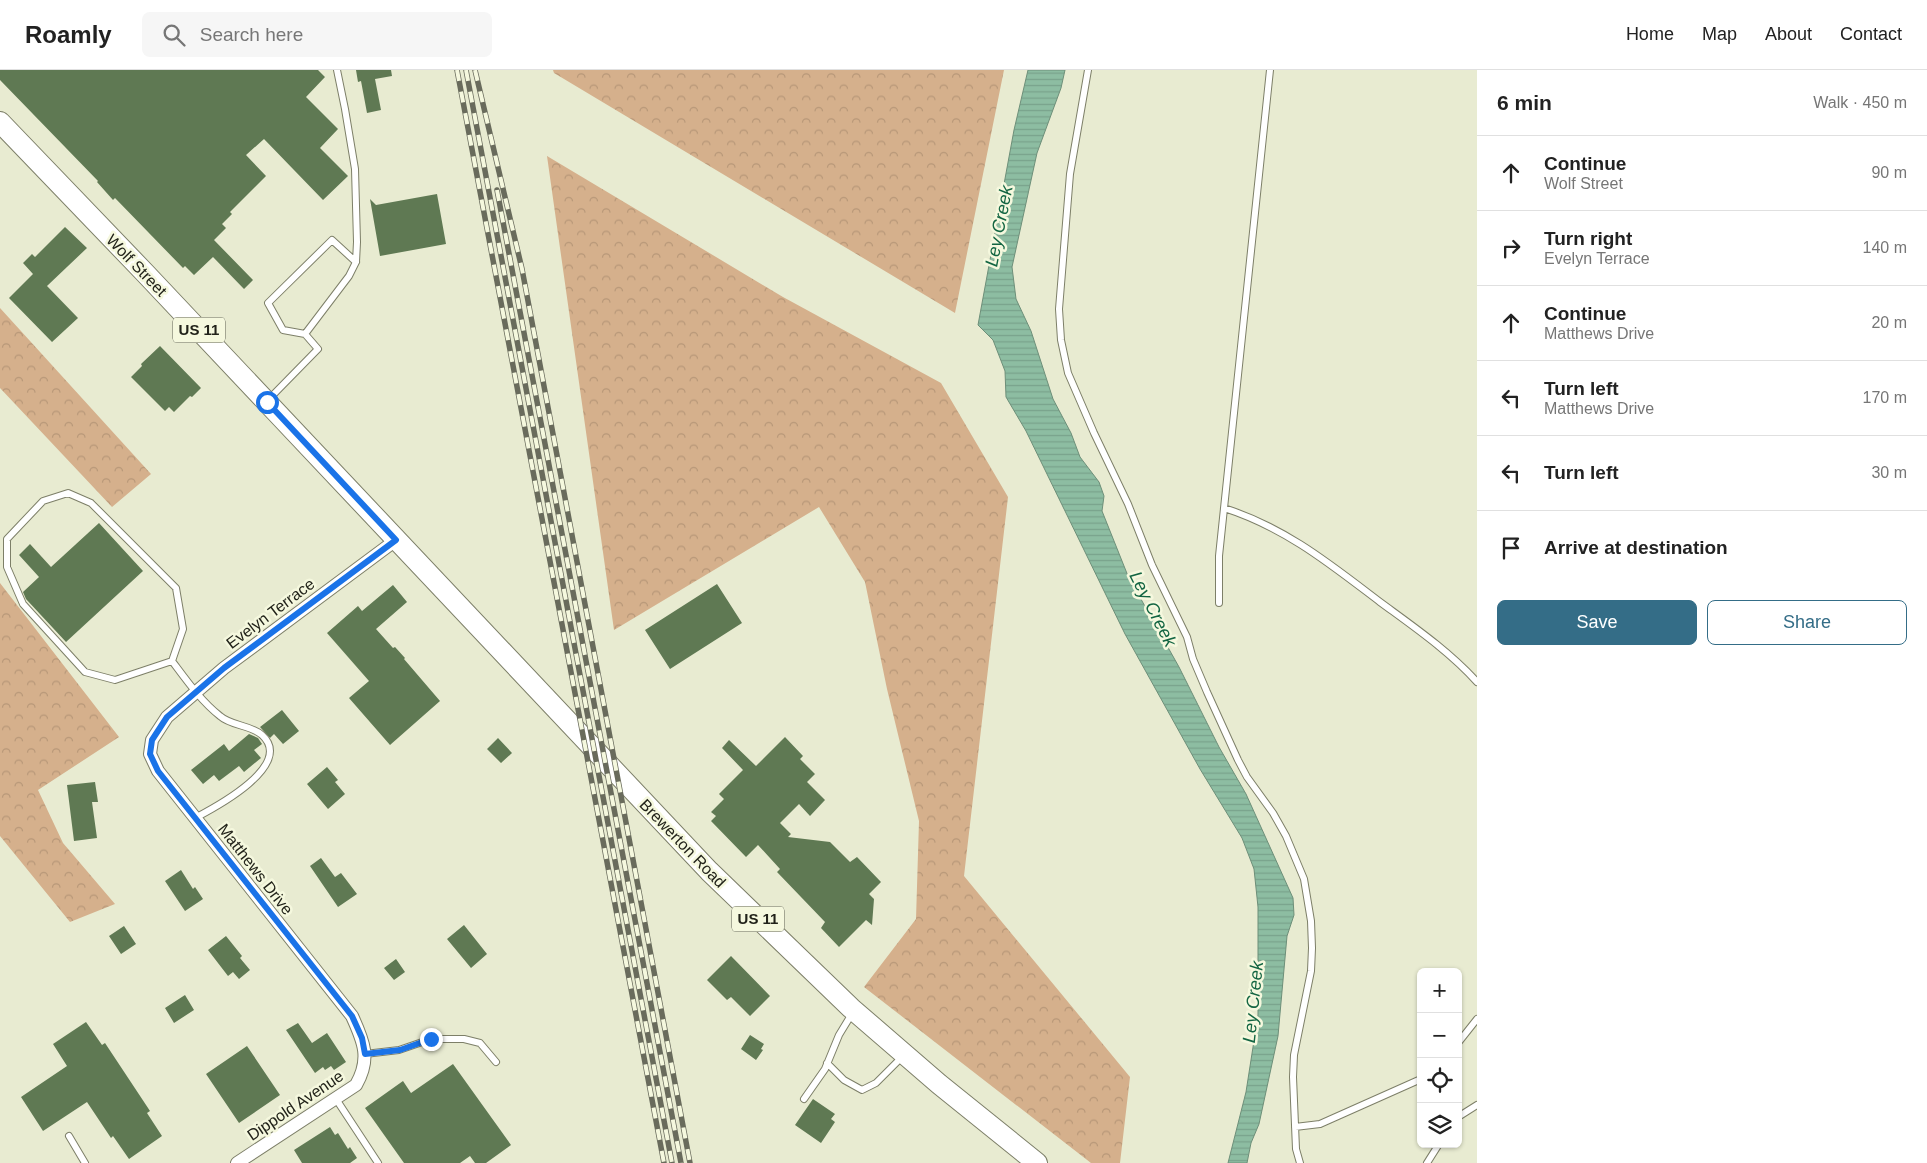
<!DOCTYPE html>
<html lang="en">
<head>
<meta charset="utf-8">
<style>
	body { margin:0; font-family:Arial,sans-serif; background:#f6f6f6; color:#222 }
	.controls { position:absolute; right:15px; bottom:15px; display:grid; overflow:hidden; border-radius:8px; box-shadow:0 1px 4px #0004 }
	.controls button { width:45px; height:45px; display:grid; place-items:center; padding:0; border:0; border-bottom:1px solid #e0e0e0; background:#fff; color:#222; font:25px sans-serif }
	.stop { position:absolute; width:15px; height:15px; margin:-11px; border:4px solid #1a73e8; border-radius:50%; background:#fff }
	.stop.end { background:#1a73e8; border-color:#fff; box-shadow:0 1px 5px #0008 }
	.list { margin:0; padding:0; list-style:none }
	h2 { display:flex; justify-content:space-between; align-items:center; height:65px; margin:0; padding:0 20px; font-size:21px }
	h2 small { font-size:16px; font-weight:400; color:#767676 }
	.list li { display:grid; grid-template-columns:32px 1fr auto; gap:15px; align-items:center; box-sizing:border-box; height:75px; padding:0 20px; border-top:1px solid #e0e0e0 }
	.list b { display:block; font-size:19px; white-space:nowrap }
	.list p { margin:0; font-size:16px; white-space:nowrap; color:#767676 }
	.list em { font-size:16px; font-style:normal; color:#767676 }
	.actions { display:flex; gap:10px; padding:15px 20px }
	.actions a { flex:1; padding:11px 0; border:1px solid #346d87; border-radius:8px; text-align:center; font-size:18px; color:#346d87 }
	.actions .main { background:#346d87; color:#fff }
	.icon { flex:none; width:28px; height:28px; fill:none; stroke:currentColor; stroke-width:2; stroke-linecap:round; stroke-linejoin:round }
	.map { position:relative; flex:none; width:1477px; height:1093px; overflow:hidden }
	header { display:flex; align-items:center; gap:30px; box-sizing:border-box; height:70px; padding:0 25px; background:#fff; border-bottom:1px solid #e0e0e0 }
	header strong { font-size:24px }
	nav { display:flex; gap:28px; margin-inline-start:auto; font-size:18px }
	.search { width:350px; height:45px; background:#f6f6f6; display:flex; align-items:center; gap:12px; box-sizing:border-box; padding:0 18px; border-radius:8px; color:#767676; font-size:19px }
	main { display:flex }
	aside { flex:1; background:#fff }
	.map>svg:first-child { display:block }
	.forest { fill:url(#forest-crowns) }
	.water { fill:url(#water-rules); stroke:#6d8f79 }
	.building { fill:#5f7953 }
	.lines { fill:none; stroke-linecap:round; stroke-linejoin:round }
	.lane-casing { stroke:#7d7f68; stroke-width:8 }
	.street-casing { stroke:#7d7f68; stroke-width:14 }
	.primary-casing { stroke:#7d7f68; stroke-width:22 }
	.lane { stroke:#fff; stroke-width:6 }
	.street { stroke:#fff; stroke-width:12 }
	.primary { stroke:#fff; stroke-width:20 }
	.rail-casing { stroke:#696b5c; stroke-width:5.5 }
	.rail { stroke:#f5f8de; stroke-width:4; stroke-dasharray:11; stroke-linecap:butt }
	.route { stroke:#1a73e8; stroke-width:6 }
	.labels { text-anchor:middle; stroke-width:5; stroke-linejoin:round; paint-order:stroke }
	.shield { fill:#f5f8de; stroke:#616355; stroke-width:1 }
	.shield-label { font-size:15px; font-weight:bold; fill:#22231a }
	.street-label { font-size:16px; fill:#22231a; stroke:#f5f8de }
	.water-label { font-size:18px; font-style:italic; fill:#136542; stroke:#f5f8de }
</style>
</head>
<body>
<header>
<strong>Roamly</strong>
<div class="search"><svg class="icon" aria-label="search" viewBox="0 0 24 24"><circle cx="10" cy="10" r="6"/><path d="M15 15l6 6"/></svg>Search here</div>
<nav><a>Home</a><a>Map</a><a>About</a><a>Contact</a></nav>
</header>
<main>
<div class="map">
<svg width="1477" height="1093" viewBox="0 0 1477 1093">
	<defs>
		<pattern id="forest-crowns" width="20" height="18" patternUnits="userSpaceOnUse" patternTransform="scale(1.25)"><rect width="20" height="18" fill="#d5b08c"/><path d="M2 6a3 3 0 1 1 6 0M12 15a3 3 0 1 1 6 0" fill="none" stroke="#b79778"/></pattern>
		<pattern id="water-rules" width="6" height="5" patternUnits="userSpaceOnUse" patternTransform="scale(1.25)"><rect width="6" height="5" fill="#8dbda2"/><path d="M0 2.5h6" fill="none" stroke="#79a28b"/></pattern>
	</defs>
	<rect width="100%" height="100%" fill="#e8ebd1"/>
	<path class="forest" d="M553,0h451l-49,243 -401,-240z
		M547,86l236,141 158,86 67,114 -44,379 166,201 -10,86h-29l-227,-176 52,-68 3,-98 -32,-132 -22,-107 -46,-75 -205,123z
		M0,238l151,166 -39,33 -112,-119z
		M0,513l119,154 -81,53 25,53 52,61 -45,18 -70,-86z"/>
	<path class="water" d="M1028,0h37l-4,18 -24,65 -25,114 4,32 15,32 22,68 18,34 9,24 19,25 5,14 -2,15 26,65 51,91 40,80 27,47 47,104 1,17 -7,21 -9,100 -19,88 -8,19 -4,20h-19l18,-71 12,-77v-108l-4,-38 -12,-31 -42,-69 -75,-135 -99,-203 -20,-34 -1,-26 -12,-31 -15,-15 36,-195z"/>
	<path class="building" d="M0,0h318l7,7 -19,20 32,32 -18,19 28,28 -25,24 -59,-61 -18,16 20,21 -36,36 2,2 -10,10 4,4 -12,12 39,40 -9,9 -31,-32 -19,18 -9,-9 -2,2 -68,-70 -2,2 -16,-18 1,-1 -98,-101z
		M356,0h35l1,6 -17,3 6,31 -14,3 -6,-32 -3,1z
		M437,124l9,50 -66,12 -10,-57 6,6z
		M65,157l22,21 -40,38 31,32 -26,24 -43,-44 24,-24 -10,-11 9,-9 3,3z
		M160,276l41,42 -9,9 -2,-1 -16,16 -5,-5 -4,4 -34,-34 11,-11 -1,-2z
		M99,453l44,48 -77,71 -40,-43 -3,-7 16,-15 -20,-22 11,-11 21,23z
		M717,514l25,39 -72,46 -25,-39z
		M393,515l14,17 -31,27 17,19 2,-1 10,11 -1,1 36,42 -50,44 -41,-47 20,-17 -42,-48 31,-27 4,5z
		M282,640l17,21 -16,13 -9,-10 -4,4 -10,-11z
		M249,664l9,4 4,6 -8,6 7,8 -17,14 -5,-6 -20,15 -5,-6 -11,9 -12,-14 33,-26 5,7z
		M785,667l18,19 -3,3 15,15 -8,8 18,18 -15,16 -11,-12 -19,19 11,11 -3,3 42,5 20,20 7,-5 24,25 -12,12 5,5 -2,26 -6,-5 -27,27 -18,-19 4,-6 -48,-50 3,-3 -22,-24 -12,12 -35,-36 5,-5 -5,-4 13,-13 -5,-5 24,-24 -21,-22 7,-8 27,26z
		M498,668l14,15 -11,10 -14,-14z
		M327,697l11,13 -3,2 10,12 -17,15 -21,-25z
		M95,712l3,20h-6l5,36 -23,3 -7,-56z
		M321,788l14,19 6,-4 16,21 -19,13 -28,-41z
		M181,800l12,19 2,-2 8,12 -18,12 -20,-30z
		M464,855l23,29 -16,14 -24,-29z
		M124,856l12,18 -15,10 -12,-18z
		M226,866l16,20 -2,2 10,12 -11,9 -6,-7 -5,4 -20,-26z
		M731,886l39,40 -20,20 -19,-19 -4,3 -20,-20z
		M396,889l9,13 -11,8 -10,-12z
		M185,925l9,15 -20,13 -9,-15z
		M86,952l16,23 3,-2 45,68 -3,2 15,23 -33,23 -16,-23 -2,2 -24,-36 -44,29 -22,-34 46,-31 -14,-22z
		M298,953l14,20 15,-10 19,29 -12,8 -3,-4 -6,4 -2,-3 -8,6 -29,-43z
		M750,965l14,9 -3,5 2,1 -7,10 -15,-11z
		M247,976l33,49 -41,28 -33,-49z
		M453,994l58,81 -25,18h-11l-5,-7 -10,7h-56l-39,-55 38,-27 8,12z
		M813,1029l22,15 -4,5 4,3 -14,21 -26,-18z
		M330,1057l5,8 3,-2 10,16 2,-2 7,11 -7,5h-48l-8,-13z"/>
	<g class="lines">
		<g class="lane-casing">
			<path id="lane" d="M1088,0l-18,104 -11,135 2,31 7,33 26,60 34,71 24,61 35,72 6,22 14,33 31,68 9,17 26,36 13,23 18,43 7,42 1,27 -1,23 -17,84 -1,22 3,72 4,14
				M305,264l-22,-4 -15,-27 64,-63 24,22
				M269,329l49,-50 -13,-15 44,-58 7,-14 1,-20 -2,-73 -10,-60 -8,-39
				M1224,438c62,20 106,56 156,94 34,25 69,49 97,80
				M1219,533v-47l51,-486
				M172,591l-57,19 -30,-8 -62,-68 -16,-37v-28l36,-38 25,-8 23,10 85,85 7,41 -11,32c15,20 29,40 48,55 11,10 31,9 42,19 33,30 -46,72 -67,83
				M1458,973l19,-24
				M365,984l34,-4 32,-11h33l16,4 16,19
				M827,993l17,17 18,10 14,-7 26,-26
				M336,1029l42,64
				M804,1029l21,-30 14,-34 14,-23
				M1458,1047l19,-12
				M1295,1057l25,-3 101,-45
				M69,1066l16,27
				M1427,1093l12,-19"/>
		</g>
		<g class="street-casing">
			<path id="street" d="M237,1093l119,-78c15,-26 8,-43 -4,-69l-194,-245 -8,-17 2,-14 15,-23 57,-49 172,-128"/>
		</g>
		<g class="primary-casing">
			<path id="primary" d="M0,52l145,151 564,598 142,137 88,76 98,79"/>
		</g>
		<use href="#lane" class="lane"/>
		<use href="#street" class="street"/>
		<use href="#primary" class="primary"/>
		<g class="rail-casing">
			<path id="rail" d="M457,0l207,1093
				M466,0l206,1093
				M475,0l47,199 168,894
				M497,120l184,973"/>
		</g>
		<use href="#rail" class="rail"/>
	</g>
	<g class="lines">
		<path class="route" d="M267,332l129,138 -172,128 -57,49 -15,23 -2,14 8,17 194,245 10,22 3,16 35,-4 31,-11"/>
	</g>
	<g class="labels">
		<g class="shield">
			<rect x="173" y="247.5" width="52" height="25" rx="4"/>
			<rect x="732" y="836.5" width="52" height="25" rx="4"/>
		</g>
		<g class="shield-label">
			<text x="199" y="265">US 11</text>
			<text x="758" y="854">US 11</text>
		</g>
		<g class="street-label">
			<text transform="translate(137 195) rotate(46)" y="6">Wolf Street</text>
			<text transform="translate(270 543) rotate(-37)" y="6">Evelyn Terrace</text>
			<text transform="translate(683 773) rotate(46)" y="6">Brewerton Road</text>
			<text transform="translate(256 799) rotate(52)" y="6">Matthews Drive</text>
			<text transform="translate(295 1035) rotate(-34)" y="6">Dippold Avenue</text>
		</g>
		<g class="water-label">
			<text transform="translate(999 156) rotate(-79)" y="6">Ley Creek</text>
			<text transform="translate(1153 539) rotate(63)" y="6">Ley Creek</text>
			<text transform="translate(1253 932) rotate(-84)" y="6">Ley Creek</text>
		</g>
	</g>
</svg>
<div class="controls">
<button>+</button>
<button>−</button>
<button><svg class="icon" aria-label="locate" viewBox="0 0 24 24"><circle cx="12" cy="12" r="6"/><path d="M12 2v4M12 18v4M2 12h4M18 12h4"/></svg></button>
<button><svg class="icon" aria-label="layers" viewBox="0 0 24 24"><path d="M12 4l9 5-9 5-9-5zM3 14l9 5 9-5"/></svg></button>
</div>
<div class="stop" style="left:267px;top:332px"></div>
<div class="stop end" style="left:431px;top:969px"></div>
</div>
<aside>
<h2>6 min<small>Walk · 450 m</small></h2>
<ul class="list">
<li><svg class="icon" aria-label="ahead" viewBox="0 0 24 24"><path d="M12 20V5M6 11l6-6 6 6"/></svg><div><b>Continue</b><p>Wolf Street</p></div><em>90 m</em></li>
<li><svg class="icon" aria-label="right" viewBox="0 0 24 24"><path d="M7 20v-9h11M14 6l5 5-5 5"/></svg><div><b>Turn right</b><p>Evelyn Terrace</p></div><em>140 m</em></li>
<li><svg class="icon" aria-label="ahead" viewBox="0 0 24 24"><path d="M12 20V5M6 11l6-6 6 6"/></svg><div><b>Continue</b><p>Matthews Drive</p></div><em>20 m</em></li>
<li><svg class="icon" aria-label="left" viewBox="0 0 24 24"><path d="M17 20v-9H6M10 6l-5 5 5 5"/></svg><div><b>Turn left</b><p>Matthews Drive</p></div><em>170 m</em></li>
<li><svg class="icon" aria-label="left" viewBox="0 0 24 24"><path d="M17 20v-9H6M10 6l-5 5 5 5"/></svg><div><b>Turn left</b></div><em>30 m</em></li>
<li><svg class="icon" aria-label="arrive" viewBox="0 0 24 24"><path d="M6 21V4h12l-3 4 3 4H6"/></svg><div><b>Arrive at destination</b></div></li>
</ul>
<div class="actions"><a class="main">Save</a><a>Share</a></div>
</aside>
</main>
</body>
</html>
